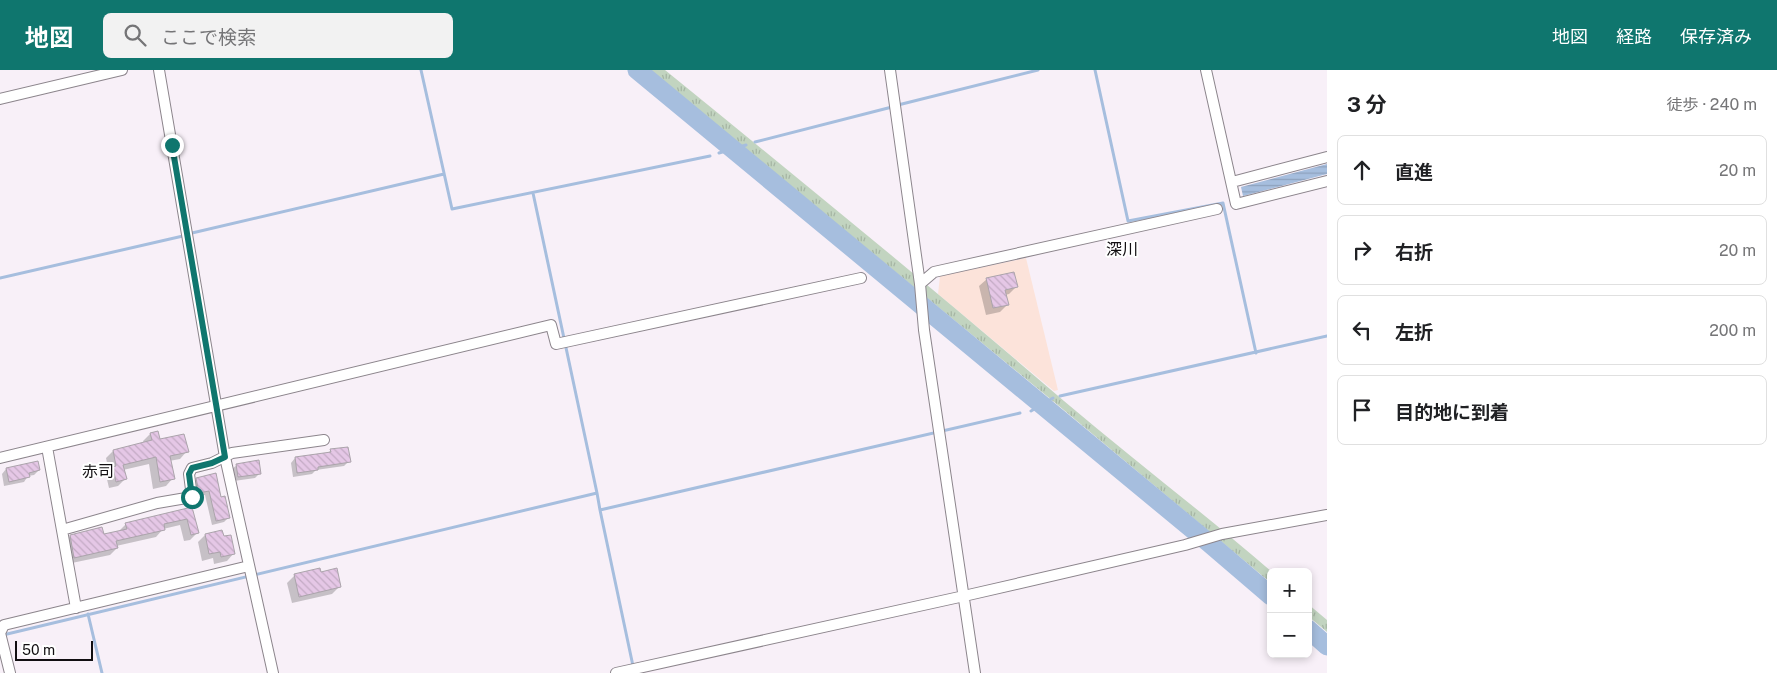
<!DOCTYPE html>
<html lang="ja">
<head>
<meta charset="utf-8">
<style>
	body { margin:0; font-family:"Public Sans","Noto Sans JP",sans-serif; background:#f2f2f2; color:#202124 }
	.controls { position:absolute; right:15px; bottom:15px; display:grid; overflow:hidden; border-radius:8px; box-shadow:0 2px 8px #0003 }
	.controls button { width:45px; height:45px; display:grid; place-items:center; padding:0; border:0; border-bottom:1px solid #e0e0e0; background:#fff; color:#202124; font:25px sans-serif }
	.scale { position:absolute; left:15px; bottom:12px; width:78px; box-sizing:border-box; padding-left:5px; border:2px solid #110e11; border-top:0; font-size:14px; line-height:18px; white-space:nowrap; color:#110e11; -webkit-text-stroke:4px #fff; paint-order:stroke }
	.stop { position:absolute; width:15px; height:15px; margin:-11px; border:4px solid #0f766e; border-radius:50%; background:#fff }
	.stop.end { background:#0f766e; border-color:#fff; box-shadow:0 1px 5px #0008 }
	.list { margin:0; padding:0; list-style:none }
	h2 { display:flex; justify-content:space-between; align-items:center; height:65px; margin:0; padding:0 20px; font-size:21px }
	h2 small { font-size:16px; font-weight:400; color:#757577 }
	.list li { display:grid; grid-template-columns:32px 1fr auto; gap:15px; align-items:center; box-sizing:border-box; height:70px; margin:0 10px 10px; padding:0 10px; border:1px solid #e0e0e0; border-radius:8px }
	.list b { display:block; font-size:19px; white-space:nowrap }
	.list em { font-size:16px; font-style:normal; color:#757577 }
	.icon { flex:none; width:28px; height:28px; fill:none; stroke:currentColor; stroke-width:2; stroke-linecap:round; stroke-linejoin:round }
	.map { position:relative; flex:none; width:1327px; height:603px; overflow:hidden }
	header { display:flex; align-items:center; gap:30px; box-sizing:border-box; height:70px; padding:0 25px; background:#0f766e; color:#fff }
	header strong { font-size:24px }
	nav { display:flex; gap:28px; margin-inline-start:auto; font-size:18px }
	.search { width:350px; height:45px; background:#f2f2f2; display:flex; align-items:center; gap:12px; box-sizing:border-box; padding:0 18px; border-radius:8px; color:#757577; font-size:19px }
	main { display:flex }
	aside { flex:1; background:#fff }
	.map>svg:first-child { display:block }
	.industrial { fill:#fce3da }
	.grass { fill:url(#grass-tufts) }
	.water { fill:url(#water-rules) }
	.shadow { fill:#0003 }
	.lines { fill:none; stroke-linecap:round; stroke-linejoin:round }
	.stream { stroke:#a6bede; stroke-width:3 }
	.river { stroke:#a6bede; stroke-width:19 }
	.building { fill:url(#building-back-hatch); stroke:#aba4ab }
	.street-casing { stroke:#8c858c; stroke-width:12 }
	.street { stroke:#fff; stroke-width:10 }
	.route { stroke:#0f766e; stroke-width:6 }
	.labels { text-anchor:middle; stroke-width:4; stroke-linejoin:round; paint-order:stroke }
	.neighbourhood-label { font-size:16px; fill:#110e11; stroke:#fff }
</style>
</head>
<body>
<header>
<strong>地図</strong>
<div class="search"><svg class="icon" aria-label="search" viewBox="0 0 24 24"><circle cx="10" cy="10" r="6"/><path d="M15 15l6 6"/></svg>ここで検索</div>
<nav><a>地図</a><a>経路</a><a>保存済み</a></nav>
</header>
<main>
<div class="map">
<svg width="1327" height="603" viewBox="0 0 1327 603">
	<defs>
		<pattern id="grass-tufts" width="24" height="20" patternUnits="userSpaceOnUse" patternTransform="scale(1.25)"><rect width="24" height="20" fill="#c2d4c0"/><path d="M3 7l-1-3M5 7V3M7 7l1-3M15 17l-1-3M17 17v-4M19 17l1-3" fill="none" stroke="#a6b5a4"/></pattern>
		<pattern id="water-rules" width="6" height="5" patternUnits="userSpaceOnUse" patternTransform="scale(1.25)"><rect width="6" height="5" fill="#a6bede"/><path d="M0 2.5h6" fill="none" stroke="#8ea2bd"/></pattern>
		<pattern id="building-back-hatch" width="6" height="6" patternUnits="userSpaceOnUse" patternTransform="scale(1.25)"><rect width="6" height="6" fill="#e5c7e6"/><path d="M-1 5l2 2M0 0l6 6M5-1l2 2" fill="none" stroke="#c3aac4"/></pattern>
	</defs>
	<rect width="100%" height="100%" fill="#f8f0f8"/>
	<path class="industrial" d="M1026,188l32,132 -4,1 -116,-97 2,-18z"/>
	<path class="grass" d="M649,0h16c134,109 268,218 399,331 68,58 140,112 208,171l-1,11 -212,-177z
		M1308,534l19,16v12l-19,-16z"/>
	<path class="water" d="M1327,94v10l-84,22 -2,-9z"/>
	<path class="shadow" d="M987,209l29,8 -7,7 -4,1 2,10 -7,7 -14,3 -7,-29z
		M150,364l9,7 28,10 -7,8 -11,2 4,17 -7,8 -13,3 -4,-25 -26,6 2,9 -7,7 -9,2 -3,-13 3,-3 -3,-14 7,-7 31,-7 -1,-3z
		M331,380l18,11 -5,5 -28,4 -4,4 -19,3 -2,-14 4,-5 33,-5z
		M237,395l22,9 -4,4 -21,3 -2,-12z
		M6,399l33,1 -5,5 -6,1 -4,6 -20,4 -2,-12z
		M197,409l23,19 9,19 -5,5 -12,3 -7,-30 -11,2 -2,-13z
		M192,439l5,24 -7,7 -6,1 -4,-16 -17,4 -7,8 -40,9 1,2 -7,7 -43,9 -4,-21 7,-7h33l16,-5 7,-7z
		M205,465l18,3 11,15 -7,8 -13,3 -1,-6 -11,3 -4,-19z
		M319,500l1,3 20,13 -8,8 -40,9 -5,-20 7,-7z"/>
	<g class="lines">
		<path class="stream" d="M421,0l31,139 258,-53
			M1095,0l33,151 95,-18 33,150
			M898,35l140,-35
			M755,72l137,-35
			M719,83l27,-8
			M533,123l64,300
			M192,163l252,-59
			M0,208l183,-42
			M1060,326l267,-60
			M1031,341l22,-13
			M600,440l33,156
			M88,544l14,59
			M3,565l594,-142 3,17 420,-97"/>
		<path class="river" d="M637,0l572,473 62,53
			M1308,559l19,17"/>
	</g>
	<path class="building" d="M1014,202l4,15 -13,3 4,15 -16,3 -7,-30z
		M158,361l2,8 24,-5 5,18 -19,4 5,23 -15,3 -4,-25 -33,8 4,14 -11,3 -3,-15 3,-1 -3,-16 39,-10 -2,-7z
		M348,377l3,15 -33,5v3l-21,3 -2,-16 36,-5 -1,-3z
		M259,390l2,14 -23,3 -2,-13z
		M38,391l2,9 -11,3 1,4 -21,5 -3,-14z
		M216,403l5,24 4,-1 5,22 -14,3 -7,-30 -10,2 -3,-15z
		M192,437l7,26 -8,2 -4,-16 -23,5 1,6 -49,11 2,7 -44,10 -4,-23 32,-8 2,7 23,-5 -2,-6z
		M222,460l2,6 7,-1 4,19 -14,3 -1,-5 -11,2 -4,-20z
		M320,498l1,4 16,-4 4,19 -42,10 -5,-23z"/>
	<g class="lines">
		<g class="street-casing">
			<path id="street" d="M159,0l66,387 48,216
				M890,0l30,214 4,46 51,343
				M1206,0l30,134 91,-23
				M0,29l122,-29
				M1232,112l95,-25
				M920,214l14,-12 283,-63
				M47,377l29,161
				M0,388l551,-133 5,19 305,-66
				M62,460l95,-27 35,-6 -3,-23 3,-6 20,-5 20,-10 92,-13
				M10,603l-10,-40 4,-8 245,-59
				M616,603l348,-77 221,-51 37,-11 105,-19"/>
		</g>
		<use href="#street" class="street"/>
	</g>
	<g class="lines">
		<path class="route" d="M172,75l53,312 -13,6 -20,5 -3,6 3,23"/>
	</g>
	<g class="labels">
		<g class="neighbourhood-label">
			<text x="1122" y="185">深川</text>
			<text x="98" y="407">赤司</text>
		</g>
	</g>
</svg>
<div class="controls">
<button>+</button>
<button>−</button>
</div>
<div class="scale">50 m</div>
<div class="stop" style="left:192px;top:427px"></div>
<div class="stop end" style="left:172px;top:75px"></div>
</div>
<aside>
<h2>3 分<small>徒歩 · 240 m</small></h2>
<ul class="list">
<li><svg class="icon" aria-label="ahead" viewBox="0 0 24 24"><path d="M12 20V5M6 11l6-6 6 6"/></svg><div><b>直進</b></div><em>20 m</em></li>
<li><svg class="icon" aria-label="right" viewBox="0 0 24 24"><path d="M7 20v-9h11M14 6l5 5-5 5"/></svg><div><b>右折</b></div><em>20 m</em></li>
<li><svg class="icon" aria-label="left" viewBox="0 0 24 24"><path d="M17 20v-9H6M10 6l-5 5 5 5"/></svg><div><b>左折</b></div><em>200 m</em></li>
<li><svg class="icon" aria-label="arrive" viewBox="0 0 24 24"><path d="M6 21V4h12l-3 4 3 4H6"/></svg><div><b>目的地に到着</b></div></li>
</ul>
</aside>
</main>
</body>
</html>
